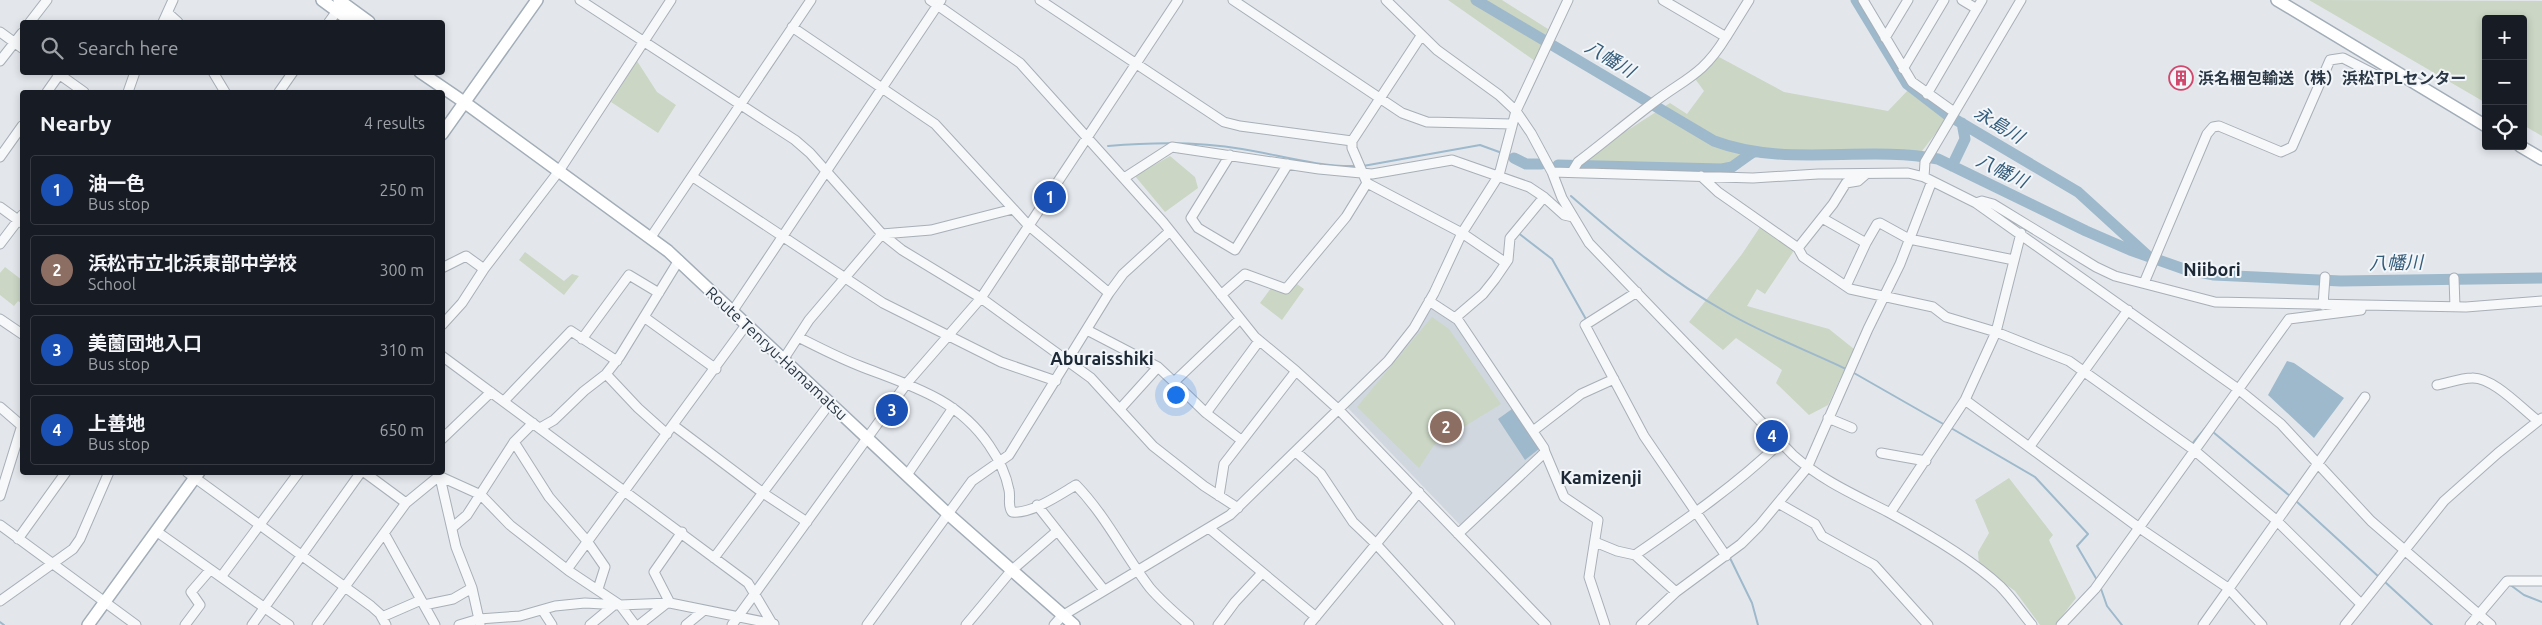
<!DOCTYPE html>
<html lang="en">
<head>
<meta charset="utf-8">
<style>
	body { margin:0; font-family:Ubuntu,"Noto Sans JP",sans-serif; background:#20242c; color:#f1f3f6 }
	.controls { position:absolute; right:15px; top:15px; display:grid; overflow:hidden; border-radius:5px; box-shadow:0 2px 8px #0003 }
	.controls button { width:45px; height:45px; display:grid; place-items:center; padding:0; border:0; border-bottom:1px solid #363941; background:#171b24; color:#f1f3f6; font:25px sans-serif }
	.you { position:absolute; left:1175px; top:394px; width:18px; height:18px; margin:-12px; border:4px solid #fff; border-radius:50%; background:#1a73e8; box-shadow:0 0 0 8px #1a73e833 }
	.badge { display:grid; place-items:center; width:32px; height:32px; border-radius:50%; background:#b45309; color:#fff; font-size:16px; font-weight:700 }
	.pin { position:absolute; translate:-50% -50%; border:2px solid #fff; box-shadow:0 1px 5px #0006 }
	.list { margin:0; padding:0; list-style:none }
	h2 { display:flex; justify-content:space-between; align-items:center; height:65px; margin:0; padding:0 20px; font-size:21px }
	h2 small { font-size:16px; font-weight:400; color:#9ea1a6 }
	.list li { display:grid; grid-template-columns:32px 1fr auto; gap:15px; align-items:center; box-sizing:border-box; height:70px; margin:0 10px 10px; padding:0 10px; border:1px solid #363941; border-radius:5px }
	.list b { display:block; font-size:19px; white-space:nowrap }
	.list p { margin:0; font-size:16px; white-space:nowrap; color:#9ea1a6 }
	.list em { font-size:16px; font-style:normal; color:#9ea1a6 }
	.icon { flex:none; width:28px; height:28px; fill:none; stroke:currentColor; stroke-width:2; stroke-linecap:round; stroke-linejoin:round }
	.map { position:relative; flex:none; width:2542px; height:625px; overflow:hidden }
	.search { position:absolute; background:#171b24; box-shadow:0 2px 8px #0003; left:20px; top:20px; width:425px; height:55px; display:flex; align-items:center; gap:12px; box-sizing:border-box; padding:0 18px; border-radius:5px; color:#9ea1a6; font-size:19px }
	.panel { position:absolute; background:#171b24; box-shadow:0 2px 8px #0003; left:20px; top:90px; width:425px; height:385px; border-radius:5px }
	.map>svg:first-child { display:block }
	.built { fill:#d1d7de }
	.green { fill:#cbd6c4 }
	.water { fill:#9eb9cc }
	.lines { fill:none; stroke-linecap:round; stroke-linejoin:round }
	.stream { stroke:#9eb9cc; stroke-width:2 }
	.river { stroke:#9eb9cc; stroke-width:11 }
	.minor-casing { stroke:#a8afb7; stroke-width:11 }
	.major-casing { stroke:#a2adb8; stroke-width:14 }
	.minor { stroke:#f6f8fa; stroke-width:9 }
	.major { stroke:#fff; stroke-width:11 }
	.labels { text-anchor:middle; stroke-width:4; stroke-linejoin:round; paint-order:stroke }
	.poi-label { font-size:16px; font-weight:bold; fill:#2a3745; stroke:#f3f6f9; text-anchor:start }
	.street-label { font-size:16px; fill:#2a3745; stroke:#f3f6f9 }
	.water-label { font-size:18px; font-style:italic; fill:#335b7a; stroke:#f3f6f9 }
	.neighbourhood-label { font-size:18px; font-weight:bold; fill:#1c2836; stroke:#f3f6f9 }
</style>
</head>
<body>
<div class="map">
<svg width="2542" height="625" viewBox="0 0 2542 625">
	<rect width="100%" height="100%" fill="#e3e7ec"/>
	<path class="built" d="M1431,305l24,17 86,129 -79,76 -116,-121z"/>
	<path class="green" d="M1448,0h54l46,29 -13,32z
		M2309,0l233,1v135l-19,-11v-106h-37v84z
		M1719,57l65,35 104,19 23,-24 35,33 -24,31 -141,-1 -56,17 -147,-5 92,-59 17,11 17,-23 -11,-15z
		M637,61l20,31 19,13 -18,28 -47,-31z
		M1170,156l25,21 3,11 -33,24 -30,-36z
		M1760,227l35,22 -30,45 -8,-5 -10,17 82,23 25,20 -26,56 -19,10 -33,-32 6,-13 -46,-32 -13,12 -34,-28 53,-68z
		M525,252l39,29 8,-7 7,2 -15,19 -45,-35z
		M5,267l17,13v24l-4,-3 -4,5 -14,-11v-22z
		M1297,284l7,5 -22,31 -22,-17 11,-15 17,4z
		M1432,317l17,12 52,75 -67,41 -15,23 -62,-61z
		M2009,478l44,57 -4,5 27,58 -21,27h-15l-25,-34 -36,-26 -1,-13 11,-19 -14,-33z"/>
	<path class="water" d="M2287,361l7,2 50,35 -30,40 -46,-43z
		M1512,409l27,40 -14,11 -27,-41z"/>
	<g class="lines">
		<path class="stream" d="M1108,146c45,-4 89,-5 134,3 37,6 76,18 114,17
			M1507,154l7,4
			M1363,166l117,-21 22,8
			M1571,196c49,43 98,84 155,116 38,22 80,38 120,57
			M1517,232l35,27 35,62
			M1854,373l91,52
			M1957,420l8,-13
			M1951,428l84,49 53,57 -11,12 20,34
			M2213,432l77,64
			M2192,444l15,-18
			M2296,501l83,76
			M1729,556l23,47 6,22
			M2385,582l47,43
			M2509,584l15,11 18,7
			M2100,586l7,20 15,19
			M0,622l4,3"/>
		<path class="river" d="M1476,0l238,141c72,27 150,4 224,18l148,72 44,19 54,19 30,6 127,6 201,-3
			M1856,0l51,84 39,30 132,78 69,63
			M1514,158l12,6h15
			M1558,165l164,4 10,-2 21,-15
			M1952,166l13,-27 -3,-16"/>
		<g class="minor-casing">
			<path id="minor" d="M580,0l215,140 15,13 72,81 20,16 79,48 110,80 62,68 51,40 34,22
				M930,0l90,63 143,159 92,115 41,34 43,39 207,215
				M1040,0l184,122 16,4 112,15 69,-105
				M1233,0l169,113 25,9 85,2
				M1386,0l51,50 62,45 17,16 15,22 21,39 10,26 27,45 204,212c28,25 62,40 95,57 35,19 83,47 112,74 12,12 21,26 32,39
				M1663,0l63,37 23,-37
				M1863,0l49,82 42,30
				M1962,0l15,9
				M168,13l10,9
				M30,22l17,-22
				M163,22l10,-22
				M329,22l8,-11
				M792,27l143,97 93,101 81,68 14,-19 47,-43
				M0,32l22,16
				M1885,38l23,-38
				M0,61l22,-28
				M1903,69l41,-69
				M56,72l28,20
				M213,72l12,20
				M47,92l12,-17
				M128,92l7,-20
				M279,92l14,-20
				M1927,94l55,-94
				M1230,155l-39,63 7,10 37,22 53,-86
				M0,157l22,-31
				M1552,172l201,6 65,-4 90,-1 16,4 52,26 6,-2 11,3 103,63 19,9 100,26 251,5 76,-6
				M1572,172l6,-10c25,-19 50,-40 75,-59 33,-25 50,-28 73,-66
				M1701,176l17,16 80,56 5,9 47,32 83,18 13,10 50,15 73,29 125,89 82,70 85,84
				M693,177l190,126 118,59 55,19
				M1924,177l1,-15 96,-162
				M1124,178l48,-31 147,22 53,5 80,-14 77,27 15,10 20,18 9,2
				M1367,183l95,50 44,30
				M1976,203l262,186 43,35 90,97 120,104
				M0,207l22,16
				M1822,218l44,25 -20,43
				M651,237l160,-237
				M1866,243l11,-19 3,-1 29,16 105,21
				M0,244l22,-29
				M1798,248l35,-44 13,-21 12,-2 8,-7
				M442,268l24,-12 18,13
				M2454,278l1,29
				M2144,283l63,-149 6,-7 6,-1 62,26 11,-5 38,-87 13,-2 33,17 6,1 9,-8
				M1637,292l-52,33 59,111 82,120
				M1221,295l24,-21 41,15 60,-72 21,-34 -15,-35v-7
				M1429,301l29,19 86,128 1,4 -4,4 -83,78
				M2323,305l2,-28
				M732,312l209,-312
				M644,317l72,52
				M1455,318l28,-24 12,-15 13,-19 2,-22 34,-41
				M0,319l22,15
				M442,325l20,-22 22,-34 75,-98 112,-171
				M1087,330l71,37 16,15 66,-63
				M798,337c20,10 41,21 62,29 51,20 97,32 129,79 9,13 17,29 20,45 2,9 -2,15 3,22 20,2 47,-17 64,-27 30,31 48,69 74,103 12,14 25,25 39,37
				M582,339l47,-64 30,18
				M442,356l306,227 25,42
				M783,360l26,-40 73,-86 49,-4 82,-21
				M606,374l32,34 29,26
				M1174,382l32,31
				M2437,385c11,-2 24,-7 35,-7 21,-1 50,31 66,43
				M1965,400l173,127 90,61 34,37
				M504,401l67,-70 46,30
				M0,407l22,19
				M1120,409l38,-42
				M1828,418l24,10
				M673,425l90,68 44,29
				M540,428l14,-8 30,-29 22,-17 14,-18 59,-96
				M1533,431l48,-37 33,-15
				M442,439l49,-47
				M1241,440l-35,-27 53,-72
				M514,442l35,55 38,44 18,26 -7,22
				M2030,446l98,-136
				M1296,452l25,22 32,48 23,22 74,81
				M1545,452l19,45 34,23 -9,57 16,48
				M1881,453l45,8
				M187,472l184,134 9,8 6,11
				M364,472l42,31
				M439,473l17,74 16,41 8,36
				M907,475l46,-67
				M0,496l22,-71
				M1219,496l5,-32 72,-93
				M1778,503l37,21 7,12 52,29 54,60
				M1037,505l67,85
				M1890,513l75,-113 31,-68 25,-99
				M0,525l136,100
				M453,527l14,-12 47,-73 19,-19
				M1210,529l106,88
				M156,531l133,94
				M384,533l51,92
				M18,539l48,-67
				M1595,542l22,9 18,4 41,37
				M1635,555c52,-36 100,-69 146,-113
				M714,558l116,-155
				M568,568l178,-243
				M221,577l78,-105
				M0,601l73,-52 7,-10 29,-67
				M670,603l-16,-31 28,-40
				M424,605l29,-6 19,-11
				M543,611l9,14
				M382,617l39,-17
				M185,625l15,-20 -9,-13 19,-22
				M252,625l109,-153
				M317,625l89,-122 33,-27 42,19 29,30 59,46 51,34 15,20
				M459,625l20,-6 41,-3 35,-10 30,-3 35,2 50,-2 104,21
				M590,625l24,-20
				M639,625l28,-22
				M686,625l17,-14
				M732,625l175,-242 74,-85 197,-298
				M867,625l105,-144 37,-26 100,-162
				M966,625l45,-54 45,-39
				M1054,625l8,-9 168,-101 158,-154 26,-33 20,-35 28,-60 37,-58 17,-64 52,-111
				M1218,625l17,-23 27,-29
				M1309,625l110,-133
				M1641,625l35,-33 65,-48 18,-18 48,-58 61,-139 32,-65 32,-83
				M2061,625l34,-36 194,-270 72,-9
				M2203,625l162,-228
				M2345,625l99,-124 54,-48 44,-35
				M2470,625l37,-44h35"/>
		</g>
		<g class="major-casing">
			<path id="major" d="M322,0l30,22
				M339,0l30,22
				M2277,0l209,126
				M420,72l44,30 204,149 279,262 127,112
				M442,134l95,-134
				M2520,146l22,13
				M88,625l111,-153"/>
		</g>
		<use href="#minor" class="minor"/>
		<use href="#major" class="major"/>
	</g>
	<defs>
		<g id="building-ring" transform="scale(1.25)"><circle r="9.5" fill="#f3f6f9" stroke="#d2476c" stroke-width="1.5"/><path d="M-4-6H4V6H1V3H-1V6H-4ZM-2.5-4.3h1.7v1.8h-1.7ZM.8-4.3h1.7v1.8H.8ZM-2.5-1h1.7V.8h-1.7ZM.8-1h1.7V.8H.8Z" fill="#d2476c"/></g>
	</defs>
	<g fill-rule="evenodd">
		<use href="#building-ring" x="2181" y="78"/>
	</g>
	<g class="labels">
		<g class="poi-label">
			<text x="2198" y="84">浜名梱包輸送（株）浜松TPLセンター</text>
		</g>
		<g class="street-label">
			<text transform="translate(777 353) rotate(43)" y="6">Route Tenryu-Hamamatsu</text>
		</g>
		<g class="water-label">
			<text transform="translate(1610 59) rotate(31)" y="6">八幡川</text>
			<text transform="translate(1999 125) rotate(31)" y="6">永島川</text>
			<text transform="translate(2002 171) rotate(26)" y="6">八幡川</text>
			<text transform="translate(2396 263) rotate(-1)" y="6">八幡川</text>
		</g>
		<g class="neighbourhood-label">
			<text x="2212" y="276">Niibori</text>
			<text x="1102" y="365">Aburaisshiki</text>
			<text x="1601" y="484">Kamizenji</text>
		</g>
	</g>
</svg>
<div class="controls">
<button>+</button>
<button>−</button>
<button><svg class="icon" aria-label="locate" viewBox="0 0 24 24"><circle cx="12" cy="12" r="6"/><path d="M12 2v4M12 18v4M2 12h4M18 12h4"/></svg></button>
</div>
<div class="you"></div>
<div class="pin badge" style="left:1050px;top:197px;background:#1a4fb4">1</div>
<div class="pin badge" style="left:1446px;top:427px;background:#8d6e63">2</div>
<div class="pin badge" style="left:892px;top:410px;background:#1a4fb4">3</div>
<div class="pin badge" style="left:1772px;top:436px;background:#1a4fb4">4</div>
<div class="search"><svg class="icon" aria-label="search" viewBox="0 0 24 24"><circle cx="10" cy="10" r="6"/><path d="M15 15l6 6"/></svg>Search here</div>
<section class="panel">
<h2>Nearby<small>4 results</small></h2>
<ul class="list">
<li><span class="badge" style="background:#1a4fb4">1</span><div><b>油一色</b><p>Bus stop</p></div><em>250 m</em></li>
<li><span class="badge" style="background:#8d6e63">2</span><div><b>浜松市立北浜東部中学校</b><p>School</p></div><em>300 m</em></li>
<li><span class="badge" style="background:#1a4fb4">3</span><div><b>美薗団地入口</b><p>Bus stop</p></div><em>310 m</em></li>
<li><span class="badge" style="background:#1a4fb4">4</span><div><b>上善地</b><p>Bus stop</p></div><em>650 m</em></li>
</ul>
</section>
</div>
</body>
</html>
